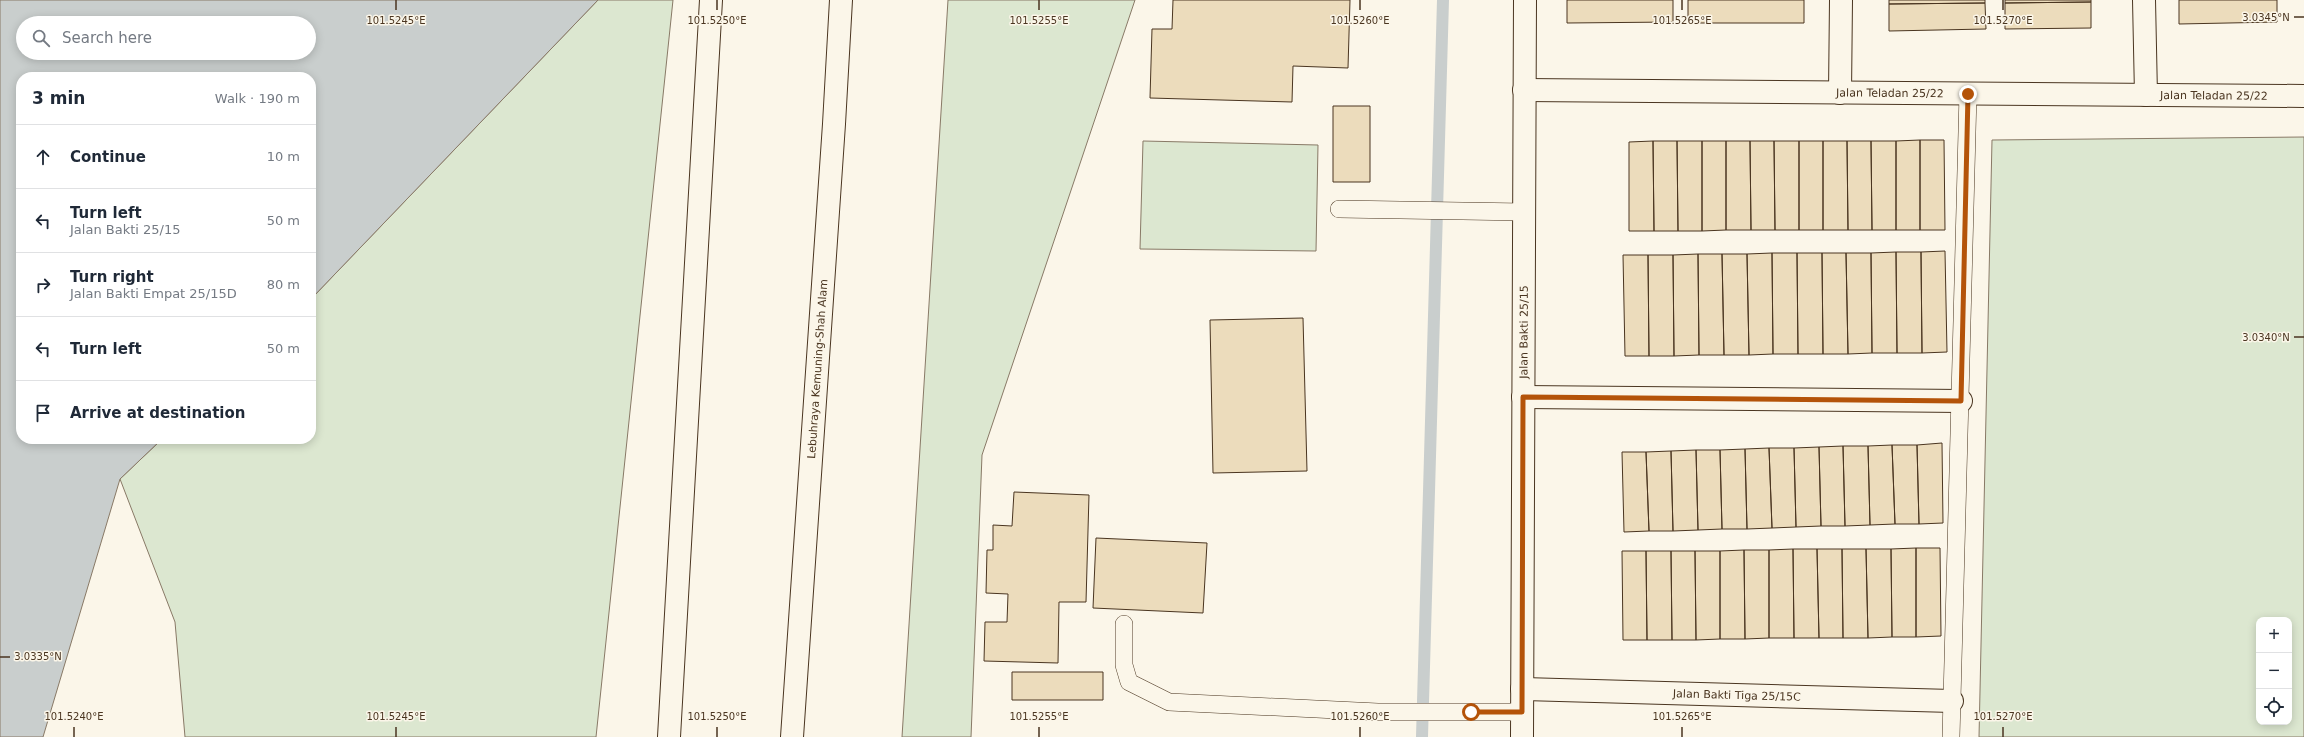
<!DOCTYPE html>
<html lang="en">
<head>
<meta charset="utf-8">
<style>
	body { margin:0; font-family:"DejaVu Sans",sans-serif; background:#f2f2f3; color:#1f2937 }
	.controls { position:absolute; right:12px; bottom:12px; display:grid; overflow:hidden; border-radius:8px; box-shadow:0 2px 10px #0003 }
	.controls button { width:36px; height:36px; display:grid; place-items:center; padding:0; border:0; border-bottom:1px solid #e0e1e3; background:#fff; color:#1f2937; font:20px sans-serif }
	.stop { position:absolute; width:12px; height:12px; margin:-9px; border:3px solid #b45309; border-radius:50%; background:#fff }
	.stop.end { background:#b45309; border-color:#fff; box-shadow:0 1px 4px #0008 }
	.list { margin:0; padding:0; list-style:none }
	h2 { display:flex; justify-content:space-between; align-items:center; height:52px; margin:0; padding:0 16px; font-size:17px }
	h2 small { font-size:13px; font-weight:400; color:#747a83 }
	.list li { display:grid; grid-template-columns:26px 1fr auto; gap:12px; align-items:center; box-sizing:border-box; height:64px; padding:0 16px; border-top:1px solid #e0e1e3 }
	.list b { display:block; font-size:15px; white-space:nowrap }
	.list p { margin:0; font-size:13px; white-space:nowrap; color:#747a83 }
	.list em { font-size:13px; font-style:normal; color:#747a83 }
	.icon { flex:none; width:22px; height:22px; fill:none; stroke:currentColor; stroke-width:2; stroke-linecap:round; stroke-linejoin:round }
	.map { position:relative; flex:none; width:2304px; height:737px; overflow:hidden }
	.search { position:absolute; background:#fff; box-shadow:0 2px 10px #0003; left:16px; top:16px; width:300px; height:44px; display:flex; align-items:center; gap:10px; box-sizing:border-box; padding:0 14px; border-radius:22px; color:#747a83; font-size:15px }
	.panel { position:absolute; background:#fff; box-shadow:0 2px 10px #0003; left:16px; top:72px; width:300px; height:372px; border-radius:16px }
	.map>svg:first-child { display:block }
	.green { fill:#dce7d0; stroke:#887966; fill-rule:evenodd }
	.water { fill:#c9cecd; stroke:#887966; fill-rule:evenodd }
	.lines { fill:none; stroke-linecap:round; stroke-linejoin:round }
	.stream { stroke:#c9cecd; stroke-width:12 }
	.building { fill:#ecdcbc; stroke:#4a3520 }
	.service-casing { stroke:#4a3520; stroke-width:18 }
	.minor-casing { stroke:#4a3520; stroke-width:24 }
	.motorway-casing { stroke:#4a3520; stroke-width:24 }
	.service { stroke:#fbf6e9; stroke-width:17 }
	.minor { stroke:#fbf6e9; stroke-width:22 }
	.motorway { stroke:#fbf6e9; stroke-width:22 }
	.route { stroke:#b45309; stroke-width:5 }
	.ticks { fill:none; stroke:#4a3520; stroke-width:1.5 }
	.labels { text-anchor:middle; stroke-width:3; stroke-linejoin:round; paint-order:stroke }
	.street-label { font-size:11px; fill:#4a3520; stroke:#fbf6e9 }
	.ticks-label { font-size:10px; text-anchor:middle; fill:#4a3520; stroke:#fbf6e9; stroke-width:3; stroke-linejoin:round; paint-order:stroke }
</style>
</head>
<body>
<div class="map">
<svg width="2304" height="737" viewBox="0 0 2304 737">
	<rect width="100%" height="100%" fill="#fbf6e9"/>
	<path class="green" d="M598,0h75l-77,737h-411l-10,-115 -55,-143 42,-40h149v-140z
		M948,0h187l-153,455 -11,282h-69z
		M2304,137v600h-325l13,-597zM2259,620h30v102h-30z
		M1143,141l175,4 -2,106 -176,-2z"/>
	<path class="water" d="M0,0h598l-287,299v-222h-290v362h141l-42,40 -77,258h-43zM23,23h286v30h-286z"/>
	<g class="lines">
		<path class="stream" d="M1422,737l21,-737"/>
	</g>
	<path class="building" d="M1173,0h177l-2,68 -55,-2 -1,36 -142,-4 2,-69h20z
		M1567,0h106v22l-106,1z
		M1688,0h116v23h-116z
		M1889,0h96v3l-96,1z
		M2005,0h86v2l-86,1z
		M2179,0h98v22l-98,2z
		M2091,2v26l-86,1v-26z
		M1985,3l1,26 -97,2v-27z
		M1333,106h37v76h-37z
		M1920,140h24l1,90h-25z
		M1920,140v90h-24v-89z
		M1653,141l1,90h-25v-89z
		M1653,141h24l1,90h-24z
		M1677,141h25v90h-24z
		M1702,141h24v89l-24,1z
		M1726,141h24l1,89h-25z
		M1750,141h24l1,89h-24z
		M1774,141h25v89h-24z
		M1799,141h24v89h-24z
		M1823,141h24l1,89h-25z
		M1847,141h24l1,89h-24z
		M1871,141h25v89h-24z
		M1945,251l2,101 -25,1 -1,-101z
		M1896,252h25l1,101h-25z
		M1896,252l1,101h-25l-1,-100z
		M1772,253h25l1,101h-25z
		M1772,253l1,101 -24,1 -2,-101z
		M1797,253h25l1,101h-25z
		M1822,253h24l2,101h-25z
		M1846,253h25l1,100 -24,1z
		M1698,254h24l2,101h-25z
		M1698,254l1,101 -25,1 -1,-101z
		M1722,254h25l2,101h-25z
		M1623,255h25l1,101h-24z
		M1648,255h25l1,101h-25z
		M1303,318l4,153 -94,2 -3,-153z
		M1942,443l1,80 -24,1 -2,-79z
		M1892,445h25l2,79h-24z
		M1892,445l3,79 -25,1 -2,-79z
		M1843,446h25l2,79 -25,1z
		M1843,446l2,80h-24l-2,-79z
		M1819,447l2,79 -25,1 -2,-79z
		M1769,448h25l2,79 -24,1z
		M1769,448l3,80 -25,1 -2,-80z
		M1745,449l2,80h-25l-2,-79z
		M1696,450h24l2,79 -24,1z
		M1696,450l2,80 -25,1 -2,-80z
		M1671,451l2,80h-24l-3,-79z
		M1622,452h24l3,79 -25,1z
		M1014,492l75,3 -3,107h-27l-1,61 -74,-2 1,-39h22l1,-28 -22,-1 1,-43h6v-25l19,1z
		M1096,538l111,5 -4,70 -110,-5z
		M1916,548h24l1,88 -25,1z
		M1916,548v89h-24l-1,-88z
		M1793,549h24l2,89h-25z
		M1793,549l1,89h-25v-88z
		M1817,549h25l1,89h-24z
		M1842,549h24l2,89h-25z
		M1866,549h25l1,88 -24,1z
		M1744,550h25v88l-24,1z
		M1744,550l1,89h-25v-88z
		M1622,551h24l1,89h-24z
		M1646,551h25l1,89h-25z
		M1671,551h24l1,89h-24z
		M1695,551h25v88l-24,1z
		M1012,672h91v28h-91z"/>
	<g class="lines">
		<g class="service-casing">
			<path id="service" d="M1339,209l185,3
				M1124,624v41l5,17 40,20 209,10h144
				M1951,737l17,-643"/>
		</g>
		<g class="minor-casing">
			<g id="minor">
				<path d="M2144,0l2,95"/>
				<path id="s1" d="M1524,90l780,6"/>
				<path d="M1840,93l1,-93"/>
				<path d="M1523,397l438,4"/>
				<path id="s2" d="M1522,689l430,12"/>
				<path id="s3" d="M1522,737l3,-737"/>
			</g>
		</g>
		<g class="motorway-casing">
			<g id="motorway">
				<path d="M669,737l42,-737"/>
				<path id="s4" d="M792,737l42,-613 7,-124"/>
			</g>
		</g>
		<use href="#service" class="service"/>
		<use href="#minor" class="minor"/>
		<use href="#motorway" class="motorway"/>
	</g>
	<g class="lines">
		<path class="route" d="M1471,712h51l1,-315 438,4 7,-307"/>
	</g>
	<path class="ticks" d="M396,0v10M717,0v10M1039,0v10M1360,0v10M1682,0v10M2003,0v10M2294,17h10M2294,337h10M0,657h10M74,727v10M396,727v10M717,727v10M1039,727v10M1360,727v10M1682,727v10M2003,727v10"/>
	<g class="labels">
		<g class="street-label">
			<text dy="4" stroke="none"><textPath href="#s1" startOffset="366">Jalan Teladan 25/22</textPath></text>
			<text dy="4" stroke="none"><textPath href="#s1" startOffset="690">Jalan Teladan 25/22</textPath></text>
			<text dy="4" stroke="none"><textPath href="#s3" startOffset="405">Jalan Bakti 25/15</textPath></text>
			<text dy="4" stroke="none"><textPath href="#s4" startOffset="369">Lebuhraya Kemuning-Shah Alam</textPath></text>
			<text dy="4" stroke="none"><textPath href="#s2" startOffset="215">Jalan Bakti Tiga 25/15C</textPath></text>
		</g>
	</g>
	<g class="ticks-label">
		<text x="2266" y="21">3.0345°N</text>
		<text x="396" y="24">101.5245°E</text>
		<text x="717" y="24">101.5250°E</text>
		<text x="1039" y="24">101.5255°E</text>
		<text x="1360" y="24">101.5260°E</text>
		<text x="1682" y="24">101.5265°E</text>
		<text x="2003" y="24">101.5270°E</text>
		<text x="2266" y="341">3.0340°N</text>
		<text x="38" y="660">3.0335°N</text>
		<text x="74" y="720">101.5240°E</text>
		<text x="396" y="720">101.5245°E</text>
		<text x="717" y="720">101.5250°E</text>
		<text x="1039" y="720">101.5255°E</text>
		<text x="1360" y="720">101.5260°E</text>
		<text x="1682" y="720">101.5265°E</text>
		<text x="2003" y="720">101.5270°E</text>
	</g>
</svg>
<div class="controls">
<button>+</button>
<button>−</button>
<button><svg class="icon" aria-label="locate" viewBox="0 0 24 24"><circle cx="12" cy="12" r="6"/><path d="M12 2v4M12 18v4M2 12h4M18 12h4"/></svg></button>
</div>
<div class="stop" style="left:1471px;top:712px"></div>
<div class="stop end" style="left:1968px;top:94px"></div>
<div class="search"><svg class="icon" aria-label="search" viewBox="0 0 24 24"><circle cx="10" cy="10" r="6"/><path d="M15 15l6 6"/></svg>Search here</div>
<section class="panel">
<h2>3 min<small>Walk · 190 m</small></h2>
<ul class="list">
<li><svg class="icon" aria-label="ahead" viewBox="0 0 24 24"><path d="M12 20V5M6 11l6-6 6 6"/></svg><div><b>Continue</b></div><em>10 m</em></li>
<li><svg class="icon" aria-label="left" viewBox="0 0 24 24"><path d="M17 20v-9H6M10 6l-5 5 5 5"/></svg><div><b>Turn left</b><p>Jalan Bakti 25/15</p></div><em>50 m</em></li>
<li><svg class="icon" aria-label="right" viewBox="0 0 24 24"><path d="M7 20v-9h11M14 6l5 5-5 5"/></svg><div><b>Turn right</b><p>Jalan Bakti Empat 25/15D</p></div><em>80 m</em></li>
<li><svg class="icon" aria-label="left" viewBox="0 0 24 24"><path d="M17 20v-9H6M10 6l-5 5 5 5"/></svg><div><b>Turn left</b></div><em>50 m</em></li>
<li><svg class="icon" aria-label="arrive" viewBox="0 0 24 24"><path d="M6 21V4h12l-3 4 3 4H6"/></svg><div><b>Arrive at destination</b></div></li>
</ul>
</section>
</div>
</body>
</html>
